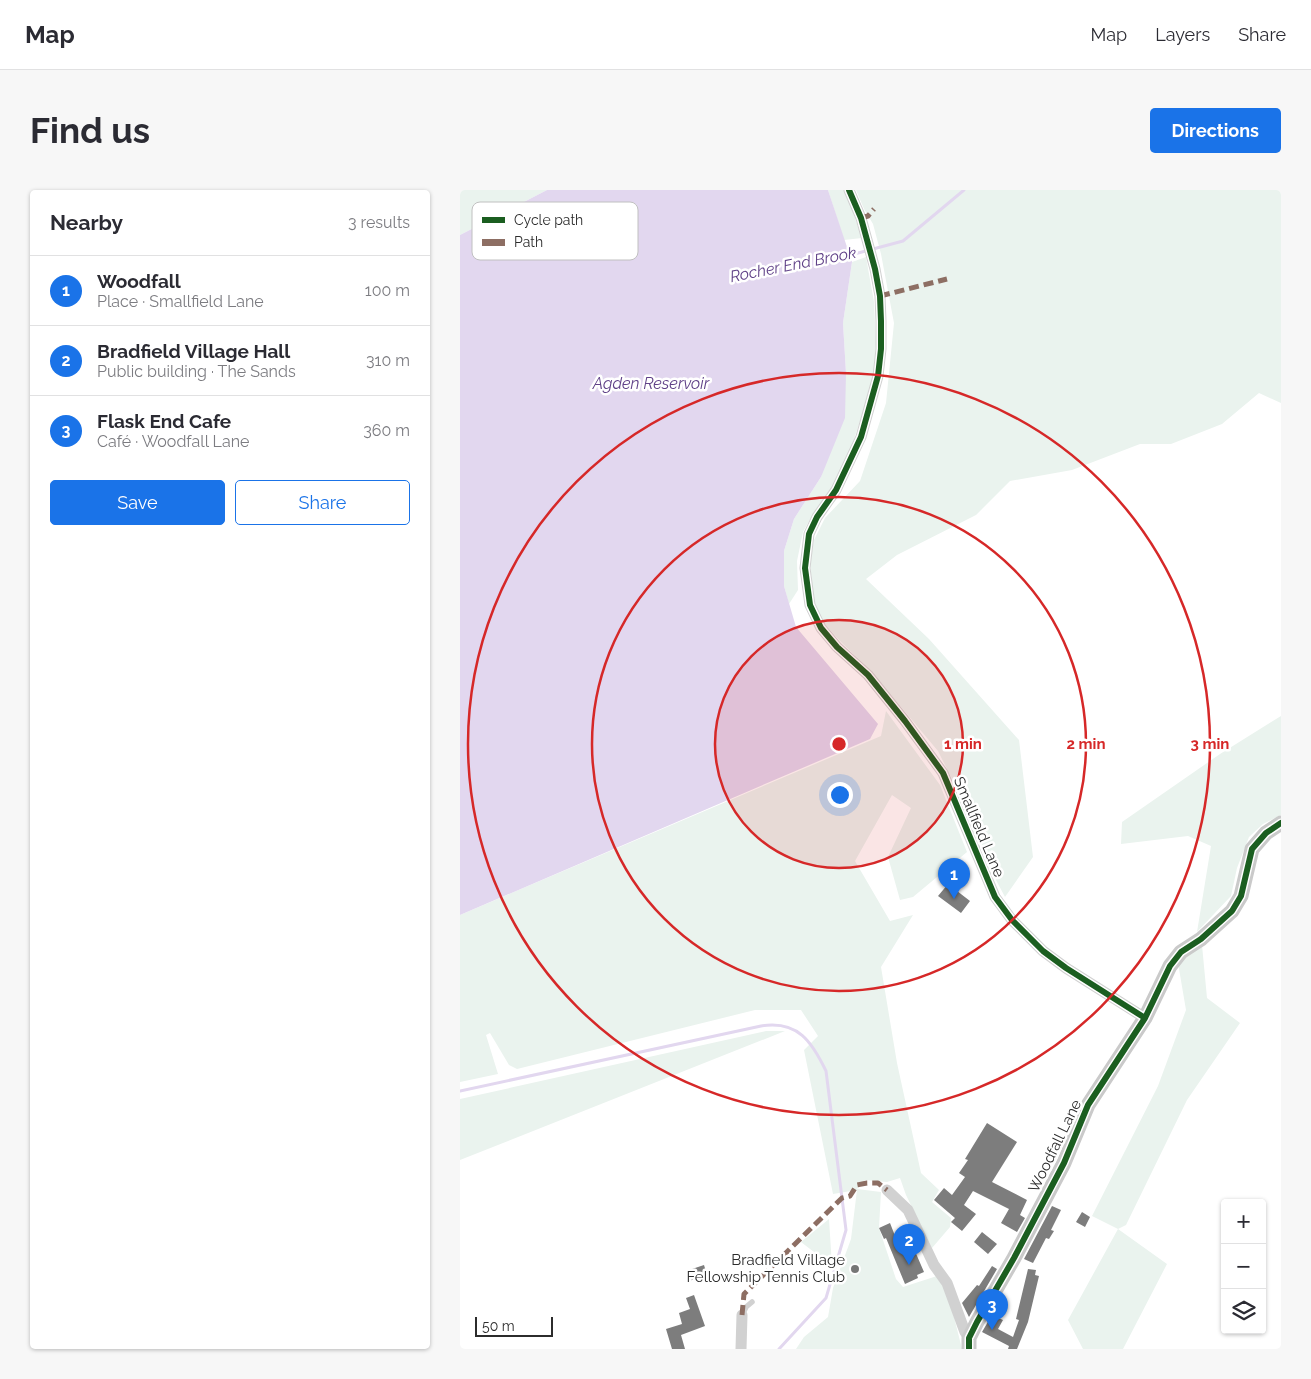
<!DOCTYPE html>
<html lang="en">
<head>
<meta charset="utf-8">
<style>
	body { margin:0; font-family:Raleway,sans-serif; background:#f7f7f7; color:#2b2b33 }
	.controls { position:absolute; right:15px; bottom:15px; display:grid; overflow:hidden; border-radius:5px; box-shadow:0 1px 4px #0004 }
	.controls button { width:45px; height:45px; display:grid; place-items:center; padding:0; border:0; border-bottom:1px solid #e1e1e2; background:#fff; color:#2b2b33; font:25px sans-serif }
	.scale { position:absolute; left:15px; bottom:12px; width:78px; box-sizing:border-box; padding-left:5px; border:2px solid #2c2c2c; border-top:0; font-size:14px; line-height:18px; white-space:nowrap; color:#2c2c2c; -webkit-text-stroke:4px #fff; paint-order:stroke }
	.you { position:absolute; left:379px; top:604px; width:18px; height:18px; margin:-12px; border:4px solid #fff; border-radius:50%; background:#1a73e8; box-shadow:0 0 0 8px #1a73e833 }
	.badge { display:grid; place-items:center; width:32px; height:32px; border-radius:50%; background:#1a73e8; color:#fff; font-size:16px; font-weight:700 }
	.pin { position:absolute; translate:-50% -41px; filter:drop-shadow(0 1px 2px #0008) }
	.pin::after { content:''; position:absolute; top:26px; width:18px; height:15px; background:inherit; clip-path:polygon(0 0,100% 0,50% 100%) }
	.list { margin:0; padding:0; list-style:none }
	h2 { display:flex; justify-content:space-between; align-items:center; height:65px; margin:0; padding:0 20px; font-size:21px }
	h2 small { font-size:16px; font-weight:400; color:#7c7c81 }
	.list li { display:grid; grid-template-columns:32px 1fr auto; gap:15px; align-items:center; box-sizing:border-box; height:70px; padding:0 20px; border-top:1px solid #e1e1e2 }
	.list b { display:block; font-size:19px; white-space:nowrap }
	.list p { margin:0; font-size:16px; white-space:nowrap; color:#7c7c81 }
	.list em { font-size:16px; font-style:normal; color:#7c7c81 }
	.actions { display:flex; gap:10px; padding:15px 20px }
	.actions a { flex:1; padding:11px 0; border:1px solid #1a73e8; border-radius:5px; text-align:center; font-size:18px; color:#1a73e8 }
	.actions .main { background:#1a73e8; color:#fff }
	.icon { flex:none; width:28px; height:28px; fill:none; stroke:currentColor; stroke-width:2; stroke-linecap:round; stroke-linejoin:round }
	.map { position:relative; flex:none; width:821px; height:1159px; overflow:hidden; border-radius:5px }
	header { display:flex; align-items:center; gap:30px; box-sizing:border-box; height:70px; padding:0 25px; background:#fff; border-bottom:1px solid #e1e1e2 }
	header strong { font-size:24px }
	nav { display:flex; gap:28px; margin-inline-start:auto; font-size:18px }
	.intro { display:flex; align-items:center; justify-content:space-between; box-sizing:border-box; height:120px; padding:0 30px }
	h1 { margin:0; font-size:35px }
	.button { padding:12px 22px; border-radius:5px; background:#1a73e8; color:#fff; font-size:18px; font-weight:700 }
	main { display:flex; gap:30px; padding:0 30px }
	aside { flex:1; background:#fff; border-radius:5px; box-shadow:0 1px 4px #0004 }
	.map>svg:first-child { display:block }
	.green { fill:#eaf3ee }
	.water { fill:#e2d7ef }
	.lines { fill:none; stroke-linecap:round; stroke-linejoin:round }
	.stream { stroke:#e2d7ef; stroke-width:3 }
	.building { fill:#7d7d7d }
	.lane { stroke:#d1d1d1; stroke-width:5.5 }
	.street { stroke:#d1d1d1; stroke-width:11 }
	.secondary { stroke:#cacaca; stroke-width:15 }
	.quiet { stroke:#8d6e63; stroke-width:5; stroke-dasharray:10 5; stroke-linecap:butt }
	.cycleway-casing { stroke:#fff; stroke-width:9 }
	.cycleway { stroke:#1b5e20; stroke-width:6 }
	.ring { fill:none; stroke:#d62828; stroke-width:2.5 }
	.poi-dot { fill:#767676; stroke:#fff; stroke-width:2 }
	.labels { text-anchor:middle; stroke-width:5; stroke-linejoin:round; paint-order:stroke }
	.street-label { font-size:15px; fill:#2c2c2c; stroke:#fff }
	.poi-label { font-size:15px; fill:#2c2c2c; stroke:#fff; text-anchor:end }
	.water-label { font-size:16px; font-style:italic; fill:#5f4087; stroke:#fff }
	.key { fill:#fff; stroke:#c0c0c0; stroke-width:1 }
	.key-label { font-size:14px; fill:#2c2c2c }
	.centre { fill:#d62828; stroke:#fff; stroke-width:2.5 }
	.ring-label { font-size:15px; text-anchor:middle; font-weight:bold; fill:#d62828; stroke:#fff; stroke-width:5; stroke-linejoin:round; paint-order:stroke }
</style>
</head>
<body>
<header>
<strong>Map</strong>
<nav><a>Map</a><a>Layers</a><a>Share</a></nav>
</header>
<div class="intro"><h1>Find us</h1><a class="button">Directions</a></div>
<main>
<aside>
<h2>Nearby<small>3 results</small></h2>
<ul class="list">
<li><span class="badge">1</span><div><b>Woodfall</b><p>Place · Smallfield Lane</p></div><em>100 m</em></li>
<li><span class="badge">2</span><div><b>Bradfield Village Hall</b><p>Public building · The Sands</p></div><em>310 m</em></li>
<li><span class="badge">3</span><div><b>Flask End Cafe</b><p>Café · Woodfall Lane</p></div><em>360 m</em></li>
</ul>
<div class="actions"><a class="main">Save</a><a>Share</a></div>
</aside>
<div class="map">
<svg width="821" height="1159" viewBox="0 0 821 1159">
	<rect width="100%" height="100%" fill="#fff"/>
	<path class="green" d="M0,0h87l-87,45z
		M368,0h17l17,48 -18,2z
		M396,0h425v213l-22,-10 -37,31 -51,20h-31l-68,26 -62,11 -34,34 -79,40 -31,24 63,60 90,101 14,117 -28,40 -9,-17 -28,-69 -30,-60 -68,-81 -29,-28 -23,-25 -4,-13 -4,-42 4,-22 11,-22 35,-37 26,-78 8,-80 -13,-69 -8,-30 -9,-15z
		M406,67l8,45 2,42 -3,38 -26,78 -17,30 -16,22 -11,20 -6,29 1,29 -9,14 -5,-18v-35l10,-32 27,-42 25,-104 -3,-50 9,-61z
		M426,521l54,74 27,67 -54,45 -13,3 -12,-43 23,-49 -19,-13 -37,66 35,60 23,-6 -32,52 16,96 24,110 18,17 -7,12 19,16 -1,9 -18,21 -26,-53 -6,-17 -13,4 -22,-2 -8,9 24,3 -2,36 17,51 7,8 34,-11 9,9 16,64h-166l8,-12 24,-20 5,-29 18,-49 6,-49 -24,4 -29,-144 14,-14 -17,-26h-46l-238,59 -8,-4 -19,-32 -4,2 12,39 -38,8v-167l421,-179z
		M821,526v99l-18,9 -14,13 -12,31 -6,28 -34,36 14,-86 -23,-10 -67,8 1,-22 98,-68z
		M742,755l5,53 33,25 -53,77 -61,125 -8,4 49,35 -44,85h-40l-15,-29 50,-91 -26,-13 66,-130 28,-76 -8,-47z
		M306,841h19l-325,129v-61z
		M369,1029l3,47 -31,-24z"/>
	<path class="water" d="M87,0h281l24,72 -9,61 3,50 -1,45 -24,59 -27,42 -10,32v35l12,41 82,97 -8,15 -410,176v-680z"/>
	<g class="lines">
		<path class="stream" d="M387,66l56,-15 61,-51
			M0,901l301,-65c37,-6 51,16 65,45l20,159 -20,68 -47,51"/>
	</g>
	<path class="building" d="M488,694l22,17 -9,12 -23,-17z
		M527,933l30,19 -25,40 35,18 -7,15 5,3 -8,14 -16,-9 8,-14 -36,-18 -9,14 12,9 -14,17 -11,-9 4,-4 -21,-18 10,-12 8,7 13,-18 -6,-4 9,-13 -3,-1z
		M592,1016l9,4 -10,20 3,1 -5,8 -3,-1 -13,25 -9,-4z
		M622,1022l8,5 -5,10 -9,-5z
		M430,1033l7,18 5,-2 1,3 6,-3 2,3 13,30 -7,3 1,3 -13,6 -19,-46 -2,1 -5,-11z
		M522,1042l15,12 -9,10 -14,-12z
		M244,1075l3,10 -18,6 -3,-10z
		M532,1076l5,3 -28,48 -7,-14 15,-18 2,1z
		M568,1079l8,1 -1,5 4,1 -11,46 -11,27h-9l1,-3 -27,-14 10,-17 11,5 -5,9 15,8 6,-17 -3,-1z
		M234,1105l11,31 -24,9 4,14h-13l-6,-20 16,-5 -3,-11 11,-4 -4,-11z"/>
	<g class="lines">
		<path class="lane" d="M282,1125l4,-8 6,-5"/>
		<path class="street" d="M389,0l12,28 14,51 5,27 1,25v28l-3,27 -17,61 -25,53 -19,27 -8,17 -4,34 5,37 11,23 16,19 31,28 37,46 38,52 52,124 17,23 31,31 23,17 79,50
			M427,1000l21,20 26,55 13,18 18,49 4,6
			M281,1159l1,-34"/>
		<path class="secondary" d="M509,1159v-11l8,-16 37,-64 50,-95 24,-58 57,-87 25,-52 11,-14 20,-13 31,-28 9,-15 11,-47 14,-16 15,-10"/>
		<path class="quiet" d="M401,28l7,-2 6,-7
			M420,106l67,-17
			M282,1125l2,-21 98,-96 8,-2 7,-11 10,-2h11l9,7"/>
		<g class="cycleway-casing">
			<path id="cycleway" d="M389,0l12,28 14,51 5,27 1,25v28l-3,27 -17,61 -25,53 -19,27 -8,17 -4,34 5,37 11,23 16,19 31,28 37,46 38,52 52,124 17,23 31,31 23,17 79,50
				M509,1159v-11l8,-16 37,-64 50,-95 24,-58 57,-87 25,-52 11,-14 20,-13 31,-28 9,-15 11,-47 14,-16 15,-10"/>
		</g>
		<use href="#cycleway" class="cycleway"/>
	</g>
	<circle cx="379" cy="554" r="124" fill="#d62828" fill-opacity=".12"/>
	<g class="ring">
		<circle cx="379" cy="554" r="124"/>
		<circle cx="379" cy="554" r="247"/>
		<circle cx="379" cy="554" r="371"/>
	</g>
	<circle class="poi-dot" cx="395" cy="1079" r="5"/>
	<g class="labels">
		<g class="street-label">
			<text transform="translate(519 637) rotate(67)" y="5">Smallfield Lane</text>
			<text transform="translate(595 956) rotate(-64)" y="5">Woodfall Lane</text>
		</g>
		<g class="poi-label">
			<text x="385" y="1075">Bradfield Village<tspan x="385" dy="17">Fellowship Tennis Club</tspan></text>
		</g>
		<g class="water-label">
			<text transform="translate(333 74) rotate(-11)" y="6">Rocher End Brook</text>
			<text x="191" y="199">Agden Reservoir</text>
		</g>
	</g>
	<rect x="12" y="12" width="166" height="58" rx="8" class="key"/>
	<rect x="22" y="27" width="23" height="6" fill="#1b5e20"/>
	<rect x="22" y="49" width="23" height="7" fill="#8d6e63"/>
	<g class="key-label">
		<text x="54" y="35">Cycle path</text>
		<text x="54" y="57">Path</text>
	</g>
	<circle cx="379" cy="554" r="8" class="centre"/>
	<g class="ring-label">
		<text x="503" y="559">1 min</text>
		<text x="626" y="559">2 min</text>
		<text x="750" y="559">3 min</text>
	</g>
</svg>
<div class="controls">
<button>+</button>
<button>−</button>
<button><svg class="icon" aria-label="layers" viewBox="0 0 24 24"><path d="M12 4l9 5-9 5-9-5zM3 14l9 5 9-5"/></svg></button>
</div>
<div class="scale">50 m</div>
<div class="you"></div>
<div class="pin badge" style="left:494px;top:709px">1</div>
<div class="pin badge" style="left:449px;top:1075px">2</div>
<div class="pin badge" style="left:532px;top:1140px">3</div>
</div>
</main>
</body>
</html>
